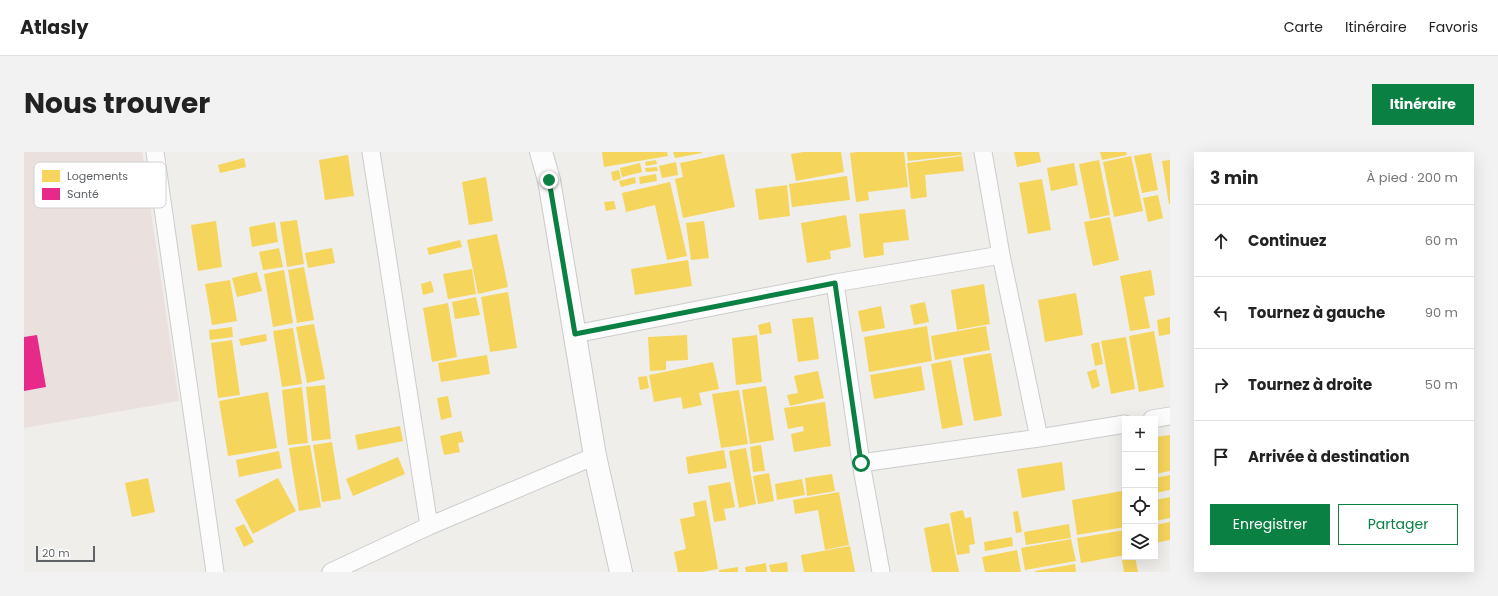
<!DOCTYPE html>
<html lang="fr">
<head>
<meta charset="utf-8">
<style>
	body { margin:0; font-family:Poppins,sans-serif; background:#f2f2f2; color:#222 }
	.controls { position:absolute; right:12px; bottom:12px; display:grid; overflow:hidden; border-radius:0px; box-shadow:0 4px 16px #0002 }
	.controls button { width:36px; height:36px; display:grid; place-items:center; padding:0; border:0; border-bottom:1px solid #e0e0e0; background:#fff; color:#222; font:20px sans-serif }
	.scale { position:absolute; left:12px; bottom:10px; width:59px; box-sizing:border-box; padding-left:4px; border:2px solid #5f6368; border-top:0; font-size:11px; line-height:14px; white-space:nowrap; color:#5f6368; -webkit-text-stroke:3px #fff; paint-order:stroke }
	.stop { position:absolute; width:12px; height:12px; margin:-9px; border:3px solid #0b8043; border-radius:50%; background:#fff }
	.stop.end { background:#0b8043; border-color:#fff; box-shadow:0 1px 4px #0008 }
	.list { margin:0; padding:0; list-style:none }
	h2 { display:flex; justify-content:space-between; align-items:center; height:52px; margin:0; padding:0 16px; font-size:17px }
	h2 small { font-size:13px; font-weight:400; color:#767676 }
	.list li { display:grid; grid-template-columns:26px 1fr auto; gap:12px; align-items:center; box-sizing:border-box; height:72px; padding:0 16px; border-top:1px solid #e0e0e0 }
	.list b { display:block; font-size:15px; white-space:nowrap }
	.list em { font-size:13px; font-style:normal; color:#767676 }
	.actions { display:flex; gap:8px; padding:12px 16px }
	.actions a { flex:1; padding:9px 0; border:1px solid #0b8043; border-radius:0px; text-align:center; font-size:14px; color:#0b8043 }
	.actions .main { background:#0b8043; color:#fff }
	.icon { flex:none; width:22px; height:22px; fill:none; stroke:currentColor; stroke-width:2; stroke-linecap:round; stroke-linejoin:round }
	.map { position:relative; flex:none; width:1146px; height:420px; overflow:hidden; border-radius:0px }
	header { display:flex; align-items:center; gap:24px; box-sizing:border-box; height:56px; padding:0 20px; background:#fff; border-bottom:1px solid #e0e0e0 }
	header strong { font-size:19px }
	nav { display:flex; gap:22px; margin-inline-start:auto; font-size:14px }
	.intro { display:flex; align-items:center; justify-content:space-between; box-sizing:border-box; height:96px; padding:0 24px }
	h1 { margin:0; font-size:28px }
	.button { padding:10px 18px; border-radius:0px; background:#0b8043; color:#fff; font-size:14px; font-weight:700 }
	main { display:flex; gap:24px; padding:0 24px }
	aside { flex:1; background:#fff; border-radius:0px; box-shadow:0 4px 16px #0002 }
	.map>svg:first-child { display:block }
	.medical { fill:#eae0de }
	.homes { fill:#f6d55c }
	.health { fill:#e7298a }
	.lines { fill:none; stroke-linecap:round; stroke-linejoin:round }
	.street-casing { stroke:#cbcccc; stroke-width:19 }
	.secondary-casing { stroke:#cacacb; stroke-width:24 }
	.street { stroke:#fdfcfc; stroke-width:17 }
	.secondary { stroke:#fdfcfc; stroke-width:22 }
	.route { stroke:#0b8043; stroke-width:5 }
	.key { fill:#fff; stroke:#cfd0d2; stroke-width:1 }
	.key-label { font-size:11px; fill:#5f6368 }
</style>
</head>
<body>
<header>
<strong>Atlasly</strong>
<nav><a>Carte</a><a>Itinéraire</a><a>Favoris</a></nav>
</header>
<div class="intro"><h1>Nous trouver</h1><a class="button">Itinéraire</a></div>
<main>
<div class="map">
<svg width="1146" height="420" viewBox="0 0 1146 420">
	<rect width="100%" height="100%" fill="#efeeea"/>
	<path class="medical" d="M0,0h118l37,249 -155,27z"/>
	<path class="homes" d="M578,0h65l1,4 -64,11z
		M649,0h29v1l-27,5z
		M780,0h37l3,20 -48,9 -5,-27z
		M833,0h47l4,35 -40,5 1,8 -13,2 -6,-49z
		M883,0h54l1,3 -54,6z
		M990,0h25l2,10 -24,5z
		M1076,0h26l1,3 -25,5z
		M1127,1l7,37 -16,3 -8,-37z
		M700,2l11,53 -52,11 -8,-39 8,-2 -3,-14z
		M324,3l6,41 -29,4 -6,-40z
		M938,4l2,15 -39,4 2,22 -16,2 -4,-36z
		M1107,4l12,55 -29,6 -11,-55z
		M220,6l2,9 -26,6 -2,-8z
		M632,8l1,4 -11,2 -1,-4z
		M1075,8l11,55 -20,4 -11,-55z
		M1146,8v44h-1l-7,-43z
		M652,10l2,13 -16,3 -3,-12z
		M616,11l2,9 -20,5 -2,-9z
		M1050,11l4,22 -27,6 -4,-23z
		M633,15l1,4 -12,1 -1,-4z
		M595,18l2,9 -8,2 -2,-9z
		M632,22l1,7 -17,3 -1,-7z
		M823,24l3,24 -58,7 -3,-23z
		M462,25l7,44 -24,4 -7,-43z
		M611,25l1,6 -15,4 -2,-6z
		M1018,27l9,51 -23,4 -9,-51z
		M646,30l17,74 -20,4 -12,-55 -29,7 -4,-19z
		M763,33l3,31 -31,4 -4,-31z
		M1134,43l5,23 -15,4 -5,-24z
		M590,49l2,8 -10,2 -2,-9z
		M881,57l4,31 -26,3 1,12 -20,3 -5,-44z
		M822,63l5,32 -21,4 1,8 -24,4 -6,-40z
		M1086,65l9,43 -26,6 -9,-44z
		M273,68l7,44 -17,3 -7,-45z
		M192,69l6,46 -24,4 -7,-46z
		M680,69l5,37 -18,2 -5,-37z
		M251,70l3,20 -26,5 -3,-20z
		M473,82l11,53 -30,7 -11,-54z
		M436,88l2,7 -33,8 -2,-7z
		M255,96l4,19 -20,3 -4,-18z
		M308,96l3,15 -27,5 -3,-15z
		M664,108l4,26 -57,9 -4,-26z
		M280,115l10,53 -17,3 -9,-53z
		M448,117l4,25 -28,5 -5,-25z
		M260,118l9,53 -20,4 -9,-53z
		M1127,118l4,25 -11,2 6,31 -20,3 -10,-55z
		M233,120l5,19 -25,6 -5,-19z
		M206,128l7,41 -25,4 -7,-41z
		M407,129l3,11 -11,3 -2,-11z
		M960,132l6,40 -33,6 -6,-40z
		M484,140l9,56 -27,4 -9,-55z
		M1052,141l7,42 -38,7 -7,-42z
		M452,145l4,18 -25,4 -3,-17z
		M901,150l4,20 -15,3 -4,-20z
		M424,151l9,54 -25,5 -9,-54z
		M857,154l4,22 -23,4 -4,-21z
		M789,165l6,42 -21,3 -6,-43z
		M1146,165v17l-11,2 -2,-16z
		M746,170l2,11 -12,2 -2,-10z
		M290,172l11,55 -18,4 -11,-56z
		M903,174l5,35 -63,11 -5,-35z
		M962,174l4,24 -55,10 -4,-24z
		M208,175l1,10 -23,3 -1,-10z
		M269,176l9,56 -20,3 -9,-56z
		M1130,179l10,56 -25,5 -10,-56z
		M242,182l1,7 -26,5 -2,-7z
		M663,183l1,25 -22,1v9l-16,1 -2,-34z
		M733,183l5,47 -26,3 -4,-47z
		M1102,185l9,52 -24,5 -10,-53z
		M208,188l8,55 -22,3 -7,-55z
		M1075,190l4,22 -8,2 -4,-22z
		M967,201l11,63 -28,5 -11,-63z
		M463,203l3,19 -49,8 -3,-19z
		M927,208l12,65 -21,4 -11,-65z
		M689,210l6,27 -20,4 3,12 -19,4 -2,-12 -27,5 -5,-27z
		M897,214l4,24 -51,9 -4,-24z
		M1072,217l4,17 -8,3 -5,-17z
		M794,219l6,27 -34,8 -3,-11 11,-2 -4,-17z
		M623,224l2,12 -9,2 -2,-13z
		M301,233l6,54 -19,2 -6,-54z
		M742,234l8,54 -24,4 -8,-54z
		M278,235l6,56 -20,2 -6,-55z
		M715,238l9,54 -27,4 -9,-54z
		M244,240l9,56 -49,8 -9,-55z
		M424,244l4,21 -11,3 -4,-22z
		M801,250l6,44 -37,6 -3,-18 13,-3 -1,-5 -15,3 -4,-21z
		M376,274l3,15 -45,9 -3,-15z
		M437,279l3,11 -6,1 2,9 -16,3 -4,-19z
		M1146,283v36l-15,3v-37z
		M308,290l9,57 -19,3 -9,-57z
		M286,293l11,62 -22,4 -10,-63z
		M737,293l4,26 -12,1 -3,-25z
		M722,296l10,56 -17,4 -10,-57z
		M700,298l3,18 -39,6 -2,-17z
		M255,299l3,17 -43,9 -3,-17z
		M374,305l7,17 -52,22 -7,-17z
		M1038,310l3,28 -43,8 -5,-29z
		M745,321l5,28 -16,3 -5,-28z
		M808,322l3,17 -28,5 -2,-18z
		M1146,323v15l-15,3v-15z
		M124,326l7,34 -23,5 -7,-34z
		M254,326l18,33 -43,23 -18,-34z
		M778,327l3,16 -28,5 -2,-16z
		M706,330l5,25 -11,2 2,11 -12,2 -6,-36z
		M1098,339l3,19v17l-48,8 -5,-35z
		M815,340l10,53 -24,5 -7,-40 -23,4 -2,-14z
		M1146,345v21l-15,3v-21z
		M682,348l12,69 -16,3h-24l-4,-20 12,-3 -6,-30 15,-3 -2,-13z
		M939,358l2,8 6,-1 4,27 -6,1 1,8 -13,2 -7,-42z
		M994,359l4,21 -6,1 -3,-21z
		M1146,370v18l-15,3v-18z
		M925,371l10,49h-27l-8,-44z
		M220,372l10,18 -10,5 -9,-19z
		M1045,372l2,14 -45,7 -2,-13z
		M1101,378v25l-44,8 -4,-25z
		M988,385l1,9 -28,5 -1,-9z
		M1047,387l5,22 -51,9 -4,-22z
		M826,394l5,26h-51l-3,-17z
		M993,398l4,22h-36l-3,-15z
		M1111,405l3,15h-14l-2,-12z
		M763,410l1,10h-17l-2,-7z
		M742,411l1,9h-21l-1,-5z
		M1051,412l1,8h-41v-1z
		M714,415v5h-19v-2z"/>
	<path class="health" d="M13,183l9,52 -22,4v-54z"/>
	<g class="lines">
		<g class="street-casing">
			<path id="street" d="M131,0l60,420
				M347,0l58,374
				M959,0l18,103 38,183
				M811,131l26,180 20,109
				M551,182l260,-51 166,-28
				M1128,267l18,-3
				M837,311l178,-25 86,-14
				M307,420l98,-46 166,-70"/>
		</g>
		<g class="secondary-casing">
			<path id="secondary" d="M517,0l8,28 46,276 26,116"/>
		</g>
		<use href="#street" class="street"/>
		<use href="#secondary" class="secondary"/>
	</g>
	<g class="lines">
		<path class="route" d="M525,28l26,154 260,-51 26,180"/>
	</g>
	<rect x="10" y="10" width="132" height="46" rx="6" class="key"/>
	<rect x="18" y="18" width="18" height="12" fill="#f6d55c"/>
	<rect x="18" y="36" width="18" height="12" fill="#e7298a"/>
	<g class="key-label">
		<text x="43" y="28">Logements</text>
		<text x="43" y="46">Santé</text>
	</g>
</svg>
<div class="controls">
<button>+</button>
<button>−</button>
<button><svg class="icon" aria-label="locate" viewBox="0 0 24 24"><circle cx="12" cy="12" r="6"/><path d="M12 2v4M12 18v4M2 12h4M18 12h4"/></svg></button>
<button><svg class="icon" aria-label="layers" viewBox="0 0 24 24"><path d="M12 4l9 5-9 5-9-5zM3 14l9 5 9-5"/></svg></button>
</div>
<div class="scale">20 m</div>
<div class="stop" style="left:837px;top:311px"></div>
<div class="stop end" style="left:525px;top:28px"></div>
</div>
<aside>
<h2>3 min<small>À pied · 200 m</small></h2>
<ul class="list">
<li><svg class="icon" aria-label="ahead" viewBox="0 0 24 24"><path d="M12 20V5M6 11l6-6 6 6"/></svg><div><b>Continuez</b></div><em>60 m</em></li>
<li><svg class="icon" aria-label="left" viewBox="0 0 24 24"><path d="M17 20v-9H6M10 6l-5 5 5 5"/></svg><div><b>Tournez à gauche</b></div><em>90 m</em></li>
<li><svg class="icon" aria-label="right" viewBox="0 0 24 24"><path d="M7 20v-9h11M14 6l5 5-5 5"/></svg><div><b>Tournez à droite</b></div><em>50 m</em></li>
<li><svg class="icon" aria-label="arrive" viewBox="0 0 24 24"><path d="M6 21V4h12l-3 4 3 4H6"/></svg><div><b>Arrivée à destination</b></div></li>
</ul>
<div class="actions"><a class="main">Enregistrer</a><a>Partager</a></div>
</aside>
</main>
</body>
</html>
